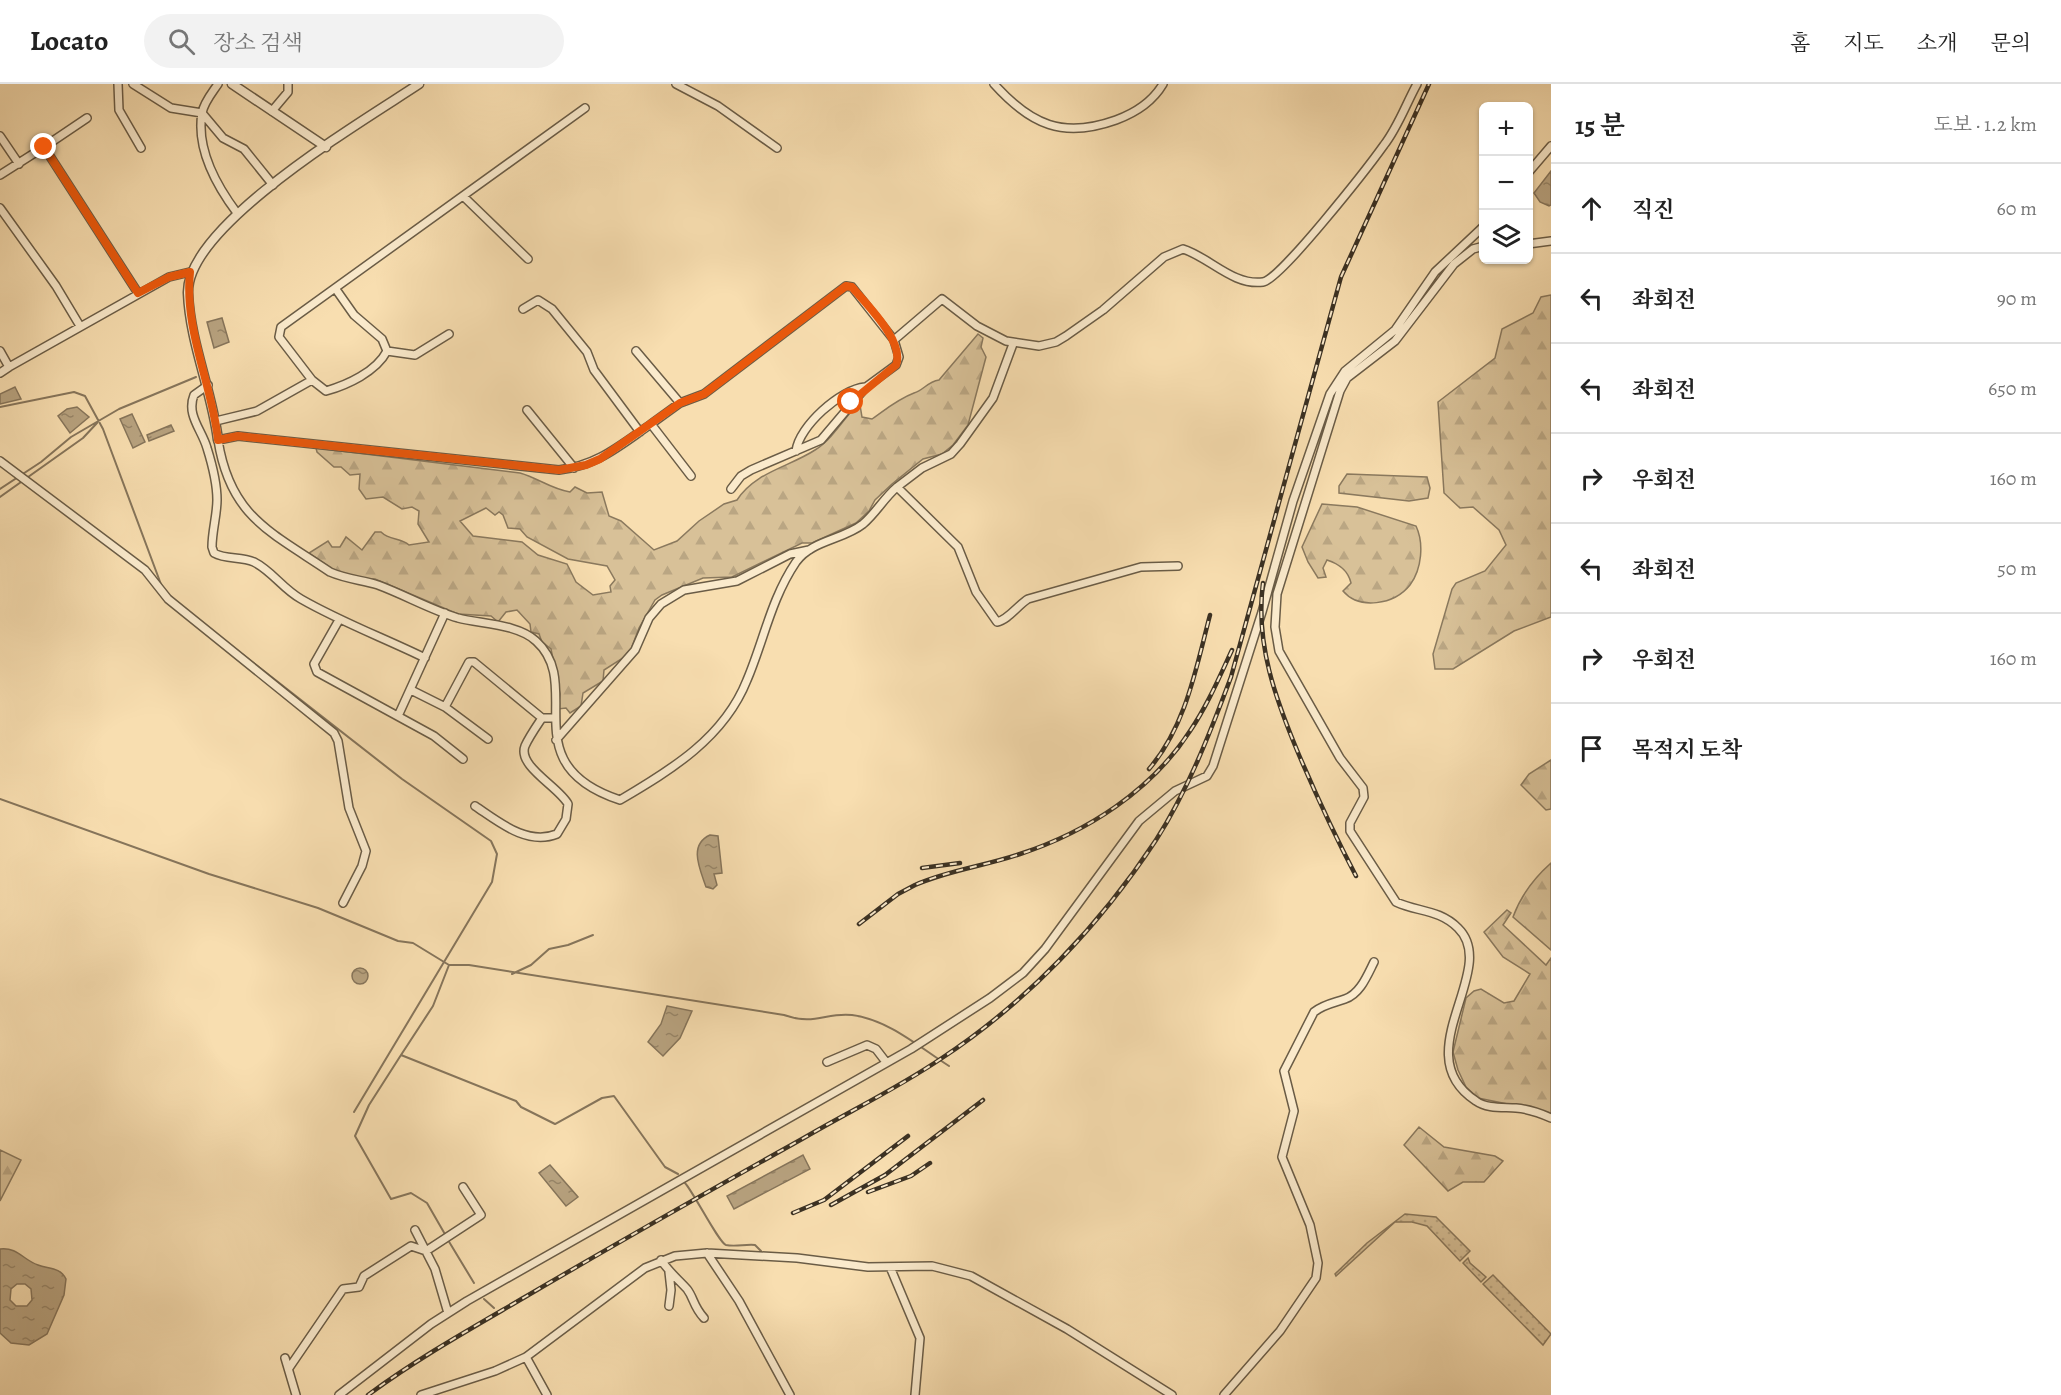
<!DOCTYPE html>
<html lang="ko">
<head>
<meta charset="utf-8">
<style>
	body { margin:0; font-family:Alegreya,"Noto Serif KR",serif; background:#f2f2f2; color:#222 }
	.controls { position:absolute; right:18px; top:18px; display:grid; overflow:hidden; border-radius:9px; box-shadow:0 2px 4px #0004 }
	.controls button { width:54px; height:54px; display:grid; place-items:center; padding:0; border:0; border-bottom:2px solid #e0e0e0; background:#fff; color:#222; font:30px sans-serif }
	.stop { position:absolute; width:18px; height:18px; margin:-14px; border:4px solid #ea580c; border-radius:50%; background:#fff }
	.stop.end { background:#ea580c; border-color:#fff; box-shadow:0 2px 6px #0008 }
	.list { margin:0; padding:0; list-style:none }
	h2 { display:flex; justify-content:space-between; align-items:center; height:78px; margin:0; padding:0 24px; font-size:26px }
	h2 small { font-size:20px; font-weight:400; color:#767676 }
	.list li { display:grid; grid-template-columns:39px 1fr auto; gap:18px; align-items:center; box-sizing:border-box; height:90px; padding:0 24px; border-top:2px solid #e0e0e0 }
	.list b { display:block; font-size:22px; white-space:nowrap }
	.list em { font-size:20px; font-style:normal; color:#767676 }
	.icon { flex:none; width:33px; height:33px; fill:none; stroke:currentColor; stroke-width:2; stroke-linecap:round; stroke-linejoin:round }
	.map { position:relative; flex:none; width:1551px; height:1311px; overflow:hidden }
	header { display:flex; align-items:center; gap:36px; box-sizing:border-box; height:84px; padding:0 30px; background:#fff; border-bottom:2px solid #e0e0e0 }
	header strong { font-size:28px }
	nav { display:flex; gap:33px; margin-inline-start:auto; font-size:21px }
	.search { width:420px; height:54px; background:#f2f2f2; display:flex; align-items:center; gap:15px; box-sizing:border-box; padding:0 21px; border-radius:33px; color:#767676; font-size:22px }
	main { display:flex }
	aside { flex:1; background:#fff }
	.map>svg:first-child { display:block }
	.grass { fill:url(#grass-dots); stroke:#8a795e; stroke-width:1.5 }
	.forest { fill:url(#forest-firs); stroke:#8a795e; stroke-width:1.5; fill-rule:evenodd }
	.water { fill:url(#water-ripples); stroke:#86755b; stroke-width:1.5; fill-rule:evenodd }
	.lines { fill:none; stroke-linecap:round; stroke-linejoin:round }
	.stream { stroke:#86755b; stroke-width:2 }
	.minor-casing { stroke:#6a5c46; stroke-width:10 }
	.tertiary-casing { stroke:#6a5c46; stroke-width:11 }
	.minor { stroke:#faeacc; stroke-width:7 }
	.tertiary { stroke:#faeacc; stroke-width:8 }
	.rail-casing { stroke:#3b3123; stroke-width:4.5 }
	.rail { stroke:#faeacc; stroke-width:2; stroke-dasharray:7; stroke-linecap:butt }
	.route { stroke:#ea580c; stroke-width:8 }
</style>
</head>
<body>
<header>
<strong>Locato</strong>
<div class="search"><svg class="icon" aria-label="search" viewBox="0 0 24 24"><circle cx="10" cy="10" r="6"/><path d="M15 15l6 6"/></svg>장소 검색</div>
<nav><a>홈</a><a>지도</a><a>소개</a><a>문의</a></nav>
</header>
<main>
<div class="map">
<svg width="1551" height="1311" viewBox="0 0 1551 1311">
	<defs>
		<pattern id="grass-dots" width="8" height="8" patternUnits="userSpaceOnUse" patternTransform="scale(1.5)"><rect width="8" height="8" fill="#d8c198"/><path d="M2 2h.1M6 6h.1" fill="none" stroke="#baa683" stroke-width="1.8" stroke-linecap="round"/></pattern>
		<pattern id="forest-firs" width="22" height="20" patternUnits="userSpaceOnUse" patternTransform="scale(1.5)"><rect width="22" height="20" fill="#d8c198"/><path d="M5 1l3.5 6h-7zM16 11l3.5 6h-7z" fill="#baa683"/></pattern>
		<pattern id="water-ripples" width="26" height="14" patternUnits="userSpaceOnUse" patternTransform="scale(1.5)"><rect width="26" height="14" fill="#b8a380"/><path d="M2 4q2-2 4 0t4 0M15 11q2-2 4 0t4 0" fill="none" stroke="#978568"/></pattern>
	</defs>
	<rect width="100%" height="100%" fill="#f8deb0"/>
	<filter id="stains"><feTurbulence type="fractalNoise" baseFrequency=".00333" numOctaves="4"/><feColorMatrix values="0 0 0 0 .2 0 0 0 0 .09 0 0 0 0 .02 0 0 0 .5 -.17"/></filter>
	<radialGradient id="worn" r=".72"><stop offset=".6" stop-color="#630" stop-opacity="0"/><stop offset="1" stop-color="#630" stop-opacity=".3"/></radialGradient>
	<path class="grass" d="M1405,1130l31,3 34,34 -10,10 -33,-35 -15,-4h-17l-59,54 -1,-2 32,-31z
		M1468,1174l2,5 16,14 -5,5 -18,-19z
		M1493,1191l58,59 -8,11 -60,-61z"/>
	<path class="forest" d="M1551,211v322l-37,14 -61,38h-18l-2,-15 19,-65 4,-6 29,-12 21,-26 -7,-15 -26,-23 -13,1 -16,-15 -6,-91 57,-44 7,-29 31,-16 8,-16z
		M978,250l5,4 -2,9 5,10 -18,68 -15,20 -11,9 -19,5 -31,25 -17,16 -6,11 -13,12 -44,20h-10l-70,34 -29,1 -41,17 -7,5 -16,28 -8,21 -8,9 -19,12 -1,11 -20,12 -2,13 -11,7 -4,-5 -8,1 2,-15 -9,-45 -9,-7 -3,-8 -8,-2 -1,-8 -13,-14 -11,2 -8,10 -7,-6 -33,-2 -83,-35 -20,-1 -21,-8 -25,-17 19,-12 4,6h8l6,-10 16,13 13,-18h6c9,9 19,5 28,13l20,-3 -11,-18 1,-13 -7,-4 -10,2 -19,-12 -17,2 -7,-10 1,-15 -10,1 -9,-8h-7l-17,-15 -1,-4 204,25c18,5 31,16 50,19l5,-5 12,6 15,-1 7,24 12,5 33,29 23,-9 22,-20 25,-17 13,-4c18,-28 52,-33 78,-50 16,-10 27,-28 39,-42l6,-3 2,12 10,2c14,-10 26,-20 42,-26 10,-3 13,-11 25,-13zM486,424l9,7 4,-3 4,3 5,13 12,1 7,8 41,22 39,7 8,14 -5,6 1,6 -18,3 -17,-13 -9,-18 -29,-9 -16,-13 -49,-6 -13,-15z
		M1347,390l80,3 3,11 -2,10 -19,3 -70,-8v-7z
		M1322,420l35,3 59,19c8,17 6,43 -6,59 -16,20 -51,25 -67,6l8,-8c-3,-13 -12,-19 -24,-23l-4,8 3,9 -8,1 -10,-16 -6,-15z
		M1551,676v49l-5,1 -25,-25 8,-11z
		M1551,779v87l-38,-33c8,-22 21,-39 38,-54z
		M1507,826l4,3 -8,12 43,40 5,-7v155l-73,-15 -12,-11 -8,-17 -5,-18 13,-54 8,-7 7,-2 23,14 10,-2 16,-27 -27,-17 -19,-25z
		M1419,1043l25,20 51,9 8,5 -19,21h-21l-15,9 -44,-46z
		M0,1066l21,10 -21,41z"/>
	<path class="water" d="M1551,87v34l-2,1 -9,-4 -6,-9z
		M222,234l7,24 -15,6 -7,-26z
		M15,303l6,12 -21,5v-10z
		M77,323l12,10 -19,16 -12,-17 9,-7z
		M132,330l13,28 -12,6 -13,-29z
		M171,341l3,6 -25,10 -2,-6z
		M710,751l8,1 4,37 -8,1 3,11 -4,4 -7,-2c-6,-18 -18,-42 4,-52z
		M352 892a8 8 0 1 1 16 0a8 8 0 1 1-16 0Z
		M667,922l25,5 -12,27 -17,18 -15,-14 13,-18z
		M803,1071l7,14 -76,40 -7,-13z
		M550,1081l28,32 -12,9 -27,-33z
		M0,1165c18,-2 23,11 38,16 11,4 22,2 28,14l-2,16 -17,39 -18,11 -18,-2 -11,-10zM17,1200h8l6,5 1,11 -5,6h-11l-6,-6 1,-11z"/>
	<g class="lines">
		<path class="stream" d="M0,323l74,-15 11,4 18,33 59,158
			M0,405l41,-27 30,-25 48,-28 77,-32
			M0,413l83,-59 14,-15
			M242,570l160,125 89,62 6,13 -5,28 -138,230
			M0,715l209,75 109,34 80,33 15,2 36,22h20l315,50c31,11 42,-3 68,0 37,5 67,32 97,51
			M449,881l-16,41 -32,49 115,46 5,6 34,17 47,-26 12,-2 51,71 13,7
			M512,890l19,-9 18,-16 19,-4 25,-10
			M401,971l-32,50 -14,31 36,63 20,-6 16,10 19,33
			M685,1099c9,10 34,60 41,62 9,2 20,-1 29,0l6,6
			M448,1156l26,43
			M484,1215l10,9"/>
		<g class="minor-casing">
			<path id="minor" d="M118,0l1,26 22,38
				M133,0l38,24 31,5 21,25 21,11 29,36
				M218,0c-6,9 -14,18 -16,29 -6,36 14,72 35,100
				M676,0l42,22 59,42
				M994,0c37,41 69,55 122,36 19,-7 37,-19 47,-36
				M272,27l16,-19v-8
				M0,52l19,28
				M44,63l43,-29
				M1528,89l23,-27
				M0,91l44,-28 94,146
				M464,113l64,62
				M0,124l56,78 24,40
				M1528,160l23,-3
				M1484,162l-11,3 -19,15 -59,77 -48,37 -7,13 -63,203 -2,33 4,24 61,107 23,30 1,9 -14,26v8l46,71c21,10 43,7 62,26 43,42 -54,126 18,173 11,8 27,6 40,7 12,1 24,5 35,10
				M335,204l19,27 28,24 5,12
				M523,225l15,-9 14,9 35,43 7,18 46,62
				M894,256l48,-41 35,27 29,15 33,5 17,-4 10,-6 37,-26 61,-53 19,-8c26,8 50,37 80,33 17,-2 106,-116 121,-137 14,-18 22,-41 33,-61
				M0,267l9,16 -9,6
				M387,267l28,4 34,-21
				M636,267l44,52
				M9,283l160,-90 21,-5
				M312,296l-33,-43 2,-10 304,-219
				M208,301l-14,10c-8,20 8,35 13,53 5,16 10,35 10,52 0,15 -5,31 -5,47l2,6c12,7 27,3 40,9 18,9 29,27 47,37 40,23 83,39 124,59
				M527,326l47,58
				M216,337l41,-10 55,-31 14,11c21,-6 50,-19 61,-40
				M651,340l29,-21 24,-9 142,-108 6,1 42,53 5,17 -3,8 -30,22 -45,53 -70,30 -10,6 -10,13
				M796,367c3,-25 45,-62 69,-64
				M0,377l145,109 23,29 166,134 4,8 11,67 17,43 -4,15 -19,37
				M691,392l-40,-52c-32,22 -53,41 -92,46l-321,-34 -20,4c12,77 53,92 112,132 16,7 32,8 48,13 27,10 53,25 80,33 23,6 60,6 78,23 50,45 -25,123 84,159 51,-30 104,-62 127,-120 17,-40 24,-81 49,-118 16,-22 47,-22 67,-38 13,-11 21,-26 34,-37l61,60 18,45 21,30c11,-2 21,-17 31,-23l113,-32 37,-1
				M897,403l25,-19 29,-14 9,-10 33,-46 20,-54
				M339,536l-25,44 3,8 117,64 29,23
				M411,606l34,17 43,32
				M445,623l24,-45h5l68,56
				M398,632l47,-103
				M556,656l79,-90 14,-32 12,-14 23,-14 53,-9 53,-27 19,-4
				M475,722c24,16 52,40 82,28l9,-15 2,-15c-9,-17 -51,-38 -43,-58 4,-9 11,-19 17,-28h12
				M827,978l40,-17 9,4 10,13
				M415,1146l20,39 13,44
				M707,1169l32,48 51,94
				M661,1176c8,12 17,19 26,29 7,9 6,17 17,29
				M890,1183l30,71 -5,57
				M669,1188l2,18 -2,16
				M526,1273l21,38
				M285,1274l11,37
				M289,1284l54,-79 16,-2 5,-11 47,-30 15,5 55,-36 -18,-28
				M339,1311l92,-71 36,-23 444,-252 79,-51 33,-25 22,-24 94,-128 36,-30 32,-15 6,-10 49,-154 31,-111 37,-107 15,-23 50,-41 40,-58 49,-46
				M421,1311l74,-24 31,-14 119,-89 30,-12 32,-3 90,5 71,9 64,-1 39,10 96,53 105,66
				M1224,1311l56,-64 36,-53 2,-15 -8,-38 -28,-68 12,-46 -10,-40 30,-59c10,-8 20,-9 31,-13 15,-5 22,-23 29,-37"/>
		</g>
		<g class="tertiary-casing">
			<path id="tertiary" d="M232,0l94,63
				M218,356c-6,-49 -28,-97 -30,-147 -2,-68 177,-173 231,-209"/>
		</g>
		<use href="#minor" class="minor"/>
		<use href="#tertiary" class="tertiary"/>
		<g class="rail-casing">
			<path id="rail" d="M1263,499c-8,61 13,117 36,172 18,42 36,81 57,121
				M1149,685c37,-43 47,-101 61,-154
				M922,784l38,-5
				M859,840l39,-30 17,-9c34,-15 70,-19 105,-31 67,-22 131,-63 170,-123 17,-25 29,-53 42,-81
				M868,1108l43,-16 19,-13
				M831,1121l54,-30 98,-75
				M793,1129l31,-13 84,-64
				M368,1311c50,-37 104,-67 157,-98 92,-54 184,-106 277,-158 46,-27 96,-51 140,-81 85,-56 158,-133 214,-218 32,-50 54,-107 75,-163l110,-400 88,-193"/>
		</g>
		<use href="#rail" class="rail"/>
	</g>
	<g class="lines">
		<path class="route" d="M44,63l94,146 31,-16 21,-5c-6,58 22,112 28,168l20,-4 321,34 27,-5 14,-6 80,-56 24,-9 142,-108 6,1c15,18 53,55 44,78l-45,37"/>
	</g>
	<rect width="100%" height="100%" filter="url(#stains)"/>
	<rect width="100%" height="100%" fill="url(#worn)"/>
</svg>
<div class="controls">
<button>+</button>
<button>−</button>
<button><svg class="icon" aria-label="layers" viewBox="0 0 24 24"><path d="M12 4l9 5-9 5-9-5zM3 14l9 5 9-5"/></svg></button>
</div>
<div class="stop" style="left:851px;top:318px"></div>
<div class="stop end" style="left:44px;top:63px"></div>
</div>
<aside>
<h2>15 분<small>도보 · 1.2 km</small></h2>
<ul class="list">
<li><svg class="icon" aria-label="ahead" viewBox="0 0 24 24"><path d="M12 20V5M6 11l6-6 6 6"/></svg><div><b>직진</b></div><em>60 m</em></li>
<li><svg class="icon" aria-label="left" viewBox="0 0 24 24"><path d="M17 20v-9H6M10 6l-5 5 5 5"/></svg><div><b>좌회전</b></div><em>90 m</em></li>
<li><svg class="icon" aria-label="left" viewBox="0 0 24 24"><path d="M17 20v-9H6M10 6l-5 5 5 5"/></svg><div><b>좌회전</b></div><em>650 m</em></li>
<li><svg class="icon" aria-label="right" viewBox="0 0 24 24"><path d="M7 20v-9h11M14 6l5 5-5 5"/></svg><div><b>우회전</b></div><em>160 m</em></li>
<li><svg class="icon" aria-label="left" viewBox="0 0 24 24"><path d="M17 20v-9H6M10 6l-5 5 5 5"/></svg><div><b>좌회전</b></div><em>50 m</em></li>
<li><svg class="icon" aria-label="right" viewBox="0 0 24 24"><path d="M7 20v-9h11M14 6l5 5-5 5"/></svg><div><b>우회전</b></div><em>160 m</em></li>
<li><svg class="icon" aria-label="arrive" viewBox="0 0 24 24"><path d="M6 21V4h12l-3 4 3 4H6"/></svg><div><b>목적지 도착</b></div></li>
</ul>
</aside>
</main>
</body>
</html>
